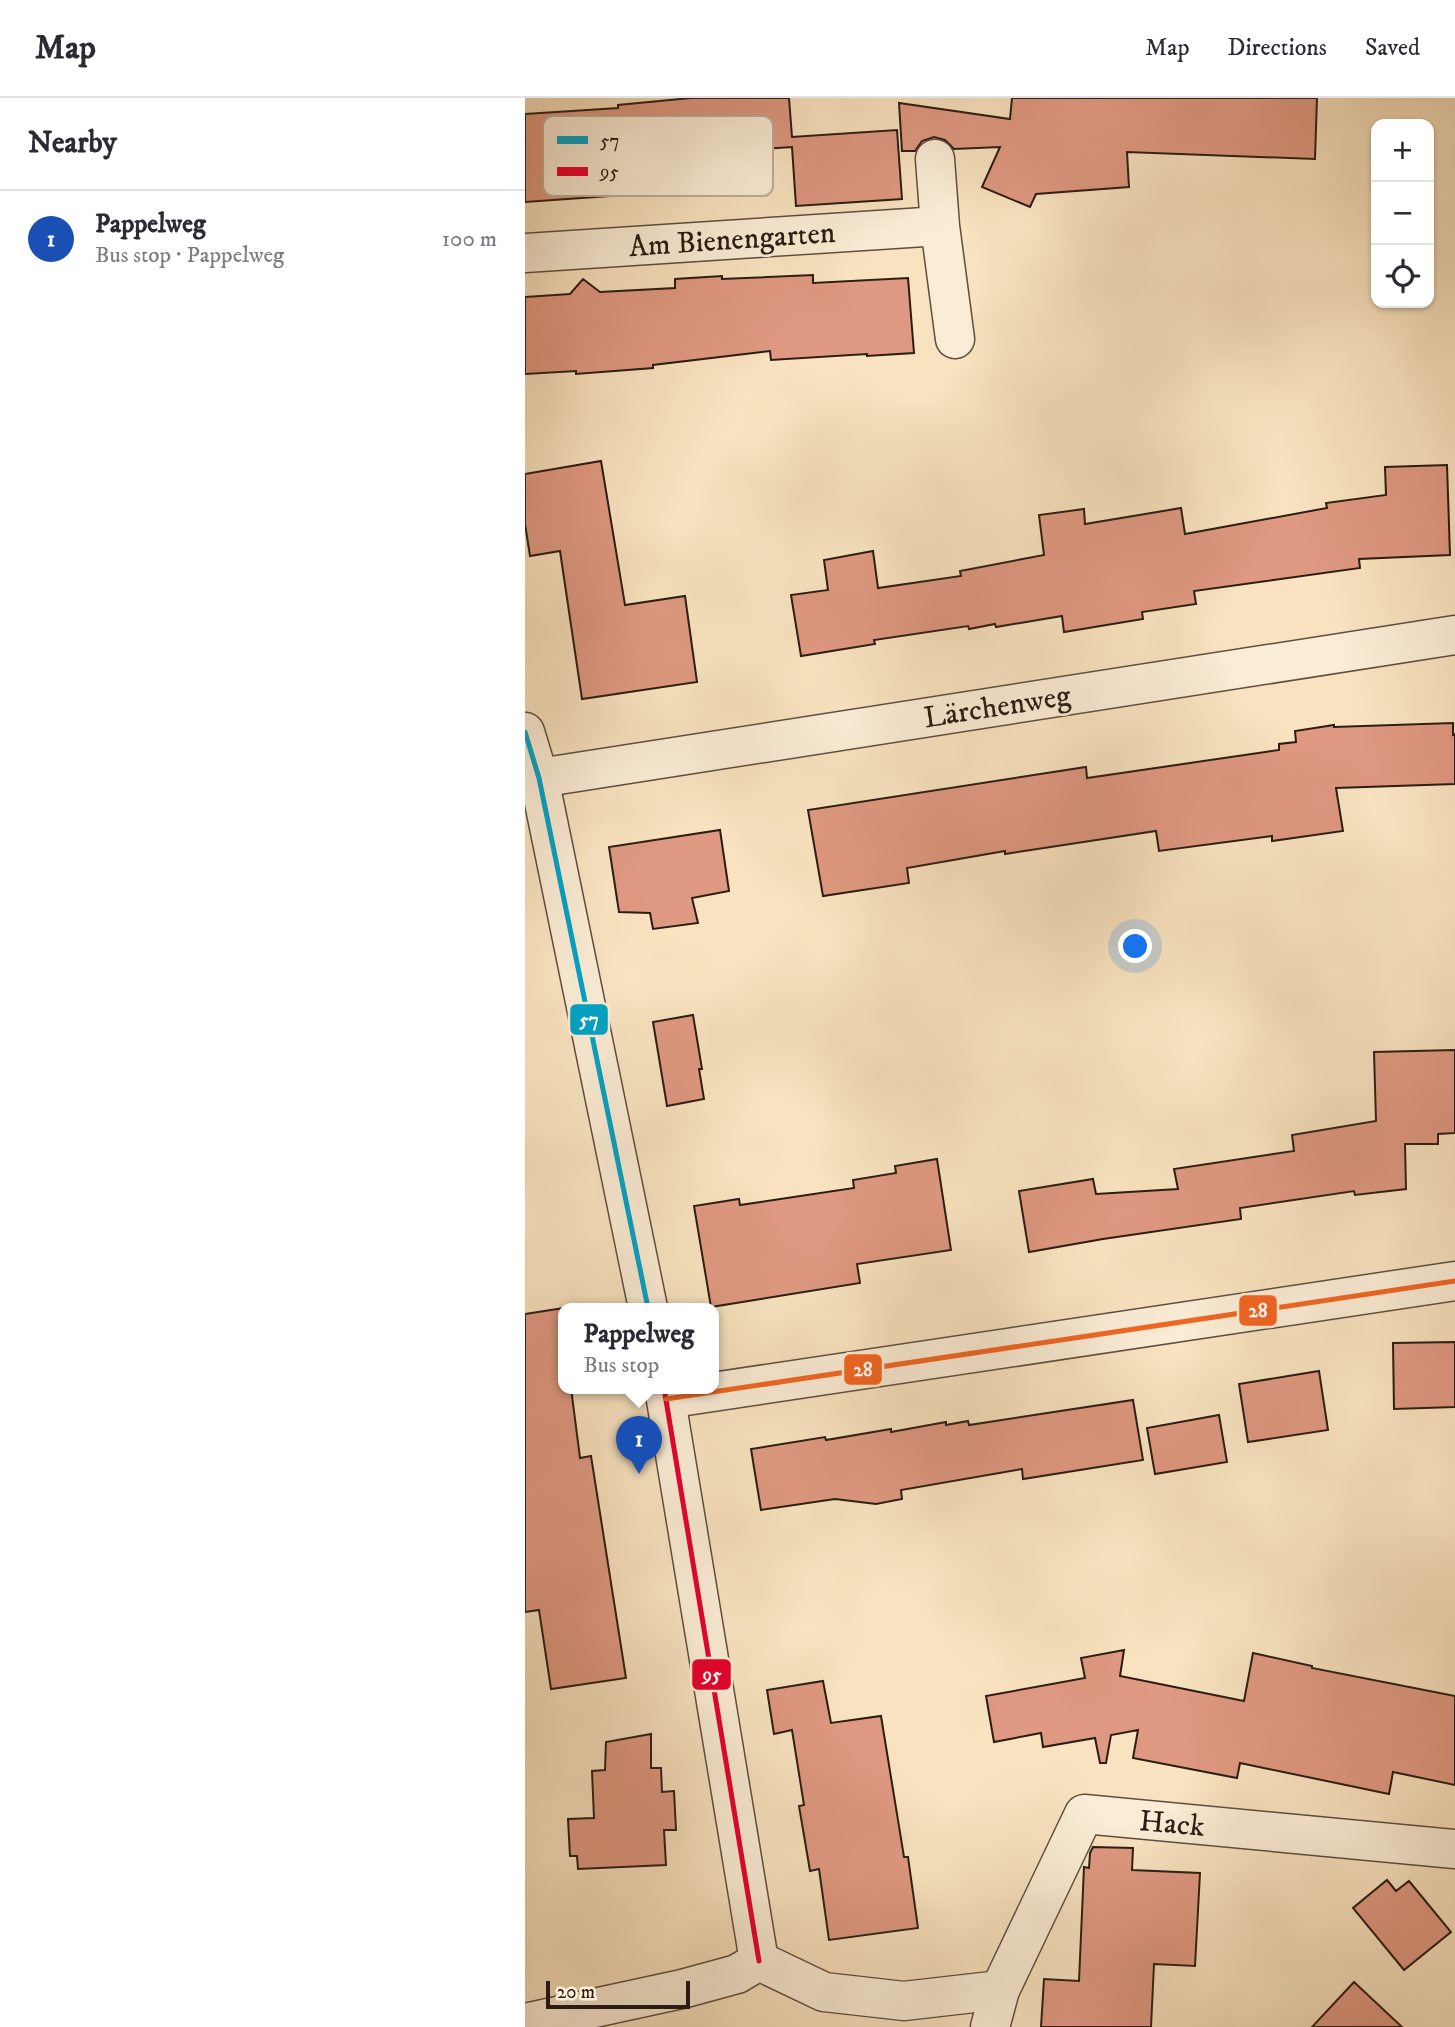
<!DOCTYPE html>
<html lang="en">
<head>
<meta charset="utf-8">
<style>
	body { margin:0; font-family:"IM FELL DW Pica",serif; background:#f2f2f3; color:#2b2b33 }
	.controls { position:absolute; right:21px; top:21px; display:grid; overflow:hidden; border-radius:14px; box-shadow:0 2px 5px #0004 }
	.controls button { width:63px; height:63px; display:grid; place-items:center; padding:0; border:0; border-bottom:2px solid #e1e1e2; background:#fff; color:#2b2b33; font:35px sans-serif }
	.scale { position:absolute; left:21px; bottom:18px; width:144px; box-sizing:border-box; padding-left:7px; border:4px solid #2b1d14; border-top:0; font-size:19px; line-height:24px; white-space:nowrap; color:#2b1d14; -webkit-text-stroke:5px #faecd5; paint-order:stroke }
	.you { position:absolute; left:611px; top:849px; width:24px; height:24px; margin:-18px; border:5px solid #fff; border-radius:50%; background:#1a73e8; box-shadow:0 0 0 10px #1a73e833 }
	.badge { display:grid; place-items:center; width:46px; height:46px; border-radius:50%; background:#8f2418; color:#fff; font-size:23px; font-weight:700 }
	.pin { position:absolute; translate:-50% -58px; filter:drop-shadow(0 2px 4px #0008) }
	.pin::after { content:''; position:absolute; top:37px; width:24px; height:21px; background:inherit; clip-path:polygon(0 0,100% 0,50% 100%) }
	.popup { position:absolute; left:33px; top:1205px; width:161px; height:91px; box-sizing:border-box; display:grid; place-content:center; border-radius:14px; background:#fff; filter:drop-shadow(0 2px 5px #0005); font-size:23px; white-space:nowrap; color:#7c7c81 }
	.popup b { font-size:26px; color:#2b2b33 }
	.popup::after { content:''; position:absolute; left:50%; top:100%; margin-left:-14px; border:14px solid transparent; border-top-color:#fff }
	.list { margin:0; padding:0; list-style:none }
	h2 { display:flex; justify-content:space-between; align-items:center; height:91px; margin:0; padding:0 28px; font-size:30px }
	h2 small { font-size:23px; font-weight:400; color:#7c7c81 }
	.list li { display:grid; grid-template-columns:46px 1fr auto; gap:21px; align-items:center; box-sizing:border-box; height:98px; padding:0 28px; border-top:2px solid #e1e1e2 }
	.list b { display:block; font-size:26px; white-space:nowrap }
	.list p { margin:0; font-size:23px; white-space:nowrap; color:#7c7c81 }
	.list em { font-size:23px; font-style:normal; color:#7c7c81 }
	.icon { flex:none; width:38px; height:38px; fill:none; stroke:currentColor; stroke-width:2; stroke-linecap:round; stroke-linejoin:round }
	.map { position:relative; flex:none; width:930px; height:1929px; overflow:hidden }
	header { display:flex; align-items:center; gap:42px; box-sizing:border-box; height:98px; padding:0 35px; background:#fff; border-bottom:2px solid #e1e1e2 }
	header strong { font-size:33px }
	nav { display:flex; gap:38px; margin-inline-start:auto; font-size:24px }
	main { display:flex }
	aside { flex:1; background:#fff }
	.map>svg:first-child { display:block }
	.building { fill:#df9881; stroke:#2b1d14; stroke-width:2 }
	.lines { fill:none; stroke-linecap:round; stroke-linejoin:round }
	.minor-casing { stroke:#5e4e3f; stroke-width:41 }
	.minor { stroke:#faecd5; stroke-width:38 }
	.bus-1-casing { stroke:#faecd5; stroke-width:10 }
	.bus-2-casing { stroke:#faecd5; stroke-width:10 }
	.bus-3-casing { stroke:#faecd5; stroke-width:10 }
	.bus-1 { stroke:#02a2c5; stroke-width:5 }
	.bus-2 { stroke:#e4002b; stroke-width:5 }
	.bus-3 { stroke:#f26522; stroke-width:5 }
	.labels { text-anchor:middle; stroke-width:5; stroke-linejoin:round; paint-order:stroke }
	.street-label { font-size:30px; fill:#2b1d14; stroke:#faecd5 }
	.key { fill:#faecd5; stroke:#bcae9b; stroke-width:2 }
	.key-label { font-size:19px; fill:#2b1d14 }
	.line-badge { stroke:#faecd5; stroke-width:2.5 }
	.badge-label { font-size:19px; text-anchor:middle; font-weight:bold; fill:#fff }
</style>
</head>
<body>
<header>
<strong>Map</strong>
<nav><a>Map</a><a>Directions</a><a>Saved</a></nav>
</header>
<main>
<aside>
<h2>Nearby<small></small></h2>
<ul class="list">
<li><span class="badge" style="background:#1a4fb4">1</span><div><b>Pappelweg</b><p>Bus stop · Pappelweg</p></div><em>100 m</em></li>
</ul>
</aside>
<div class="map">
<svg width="930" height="1929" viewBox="0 0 930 1929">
	<rect width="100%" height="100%" fill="#f8e2bf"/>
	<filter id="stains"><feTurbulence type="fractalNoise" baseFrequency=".00286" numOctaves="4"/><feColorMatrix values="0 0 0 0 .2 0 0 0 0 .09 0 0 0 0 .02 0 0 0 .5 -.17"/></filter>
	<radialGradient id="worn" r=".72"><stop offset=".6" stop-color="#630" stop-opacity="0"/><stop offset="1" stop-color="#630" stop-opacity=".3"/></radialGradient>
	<path class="building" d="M166,0h98l3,39 105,-7 5,69 -106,7 -4,-59 -71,5 2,36 -198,14v-88l93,-6v-3z
		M487,0h305l-2,61 -188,-7 2,35 -93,7 -6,13 -48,-20 18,-40 -46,2 -9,-9 -11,-3 -12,4 -7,10h-13l-3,-48 111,16z
		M288,177v8l95,-5 6,75 -47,3v-2l-96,6 -1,-9 -117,14v3l-77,6v-3l-51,3v-77l45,-3 13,-15 17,13 75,-4v-9l47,-3v3z
		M76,363l24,144 60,-9 12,86 -115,17 -22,-148 -30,5 -5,-32v-50z
		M922,367l3,90 -91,4 1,9 -166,23 2,13 -54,8 1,7 -79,13 -2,-16 -66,11 -1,-3 -26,5 -1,-3 -94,14 1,4 -74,12 -10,-61 37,-5 -4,-30 49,-9 5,37 83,-12 -1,-5 84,-16 -5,-40 45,-6 1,15 96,-16 4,26 142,-26 -1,-5 60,-8 -1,-28z
		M928,625v12l2,-1v50l-119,4 7,43 -71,10v-5l-113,15 -3,-20 -151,23v-3l-98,17 2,15 -86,13 -15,-86 278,-43 1,11 192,-28v-6l17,-2 -1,-11 39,-6v2z
		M195,732l9,61 -37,7 6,25 -45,6 -3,-16 -31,-1 -10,-65z
		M168,917l9,54h-3l5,30 -37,7 -14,-84z
		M930,952v83l-17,1v10h-33l1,45 -51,6 -1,-4 -114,17 1,11 -138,20 -74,13 -10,-61 74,-12 3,15 82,-5 -4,-20 120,-18 -2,-16 84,-14 -2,-69z
		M412,1061l14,91 -94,14 3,19 -149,24 -17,-101 45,-7 1,6 114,-17 -1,-8 43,-7 -1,-7z
		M39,1210v80h7l9,70 11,-2 35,222 -75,11 -12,-79 -14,2v-298z
		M930,1244v65l-61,2 -1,-66z
		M794,1273l9,59 -80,12 -9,-58z
		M608,1302l10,60 -120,19 -1,-10 -121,21 1,9 -26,5 -41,-5 -74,11 -10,-61 74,-12 1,3 65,-11v3l55,-10v3l22,-4 1,4z
		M694,1317l8,47 -72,12 -8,-46z
		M599,1552l-4,26 124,25 9,-48 59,13v2l143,28v89l-62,-13 -4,22 -149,-31 -3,15 -104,-20 5,-28 -27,5 -5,28h-6l-5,-25 -52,9 -2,-14 -47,9 -8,-46 99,-18 -4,-20z
		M298,1583l8,42 50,-7 23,141h4l10,71 -89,12 -10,-71 -9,2 -11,-65 5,-1 -12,-75 -18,4 -7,-44z
		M126,1636v34h10l1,24 12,-1 2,39h-12l2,35 -88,4 -1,-13h-7l-2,-37 26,-1 -2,-47 13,-1 1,-28z
		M568,1749l40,1 -1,22 68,3 -5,93 -41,-2 -3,63h-110l3,-48 35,2 5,-114 5,1 1,-15z
		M862,1782l9,11 13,-10 42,51 -47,38 -51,-62z
		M829,1884l48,45h-90z"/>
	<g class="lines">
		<g class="minor-casing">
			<path id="minor" d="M410,61l5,67 15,113
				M0,155l415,-27
				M0,634l14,46 109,530
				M14,680l916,-143
				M139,1290l95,573
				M141,1301l789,-118
				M234,1863l65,31 80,9 96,-11 84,-176 371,35
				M0,1925l157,-34 55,-15 22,-13
				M465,1929l10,-37"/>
		</g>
		<use href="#minor" class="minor"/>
		<g class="bus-1-casing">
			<path id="bus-1" d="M0,634l14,46 109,530"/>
		</g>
		<g class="bus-2-casing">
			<path id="bus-2" d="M139,1290l95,573"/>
		</g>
		<g class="bus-3-casing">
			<path id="bus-3" d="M141,1301l789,-118"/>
		</g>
		<use href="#bus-1" class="bus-1"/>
		<use href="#bus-2" class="bus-2"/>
		<use href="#bus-3" class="bus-3"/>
	</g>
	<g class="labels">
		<g class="street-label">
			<text transform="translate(207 141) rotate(-4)" y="10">Am Bienengarten</text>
			<text transform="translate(472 608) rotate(-9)" y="10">Lärchenweg</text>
			<text transform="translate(647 1725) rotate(5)" y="10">Hack</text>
		</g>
	</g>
	<rect x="18" y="18" width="230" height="80" rx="10" class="key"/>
	<rect x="32" y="38" width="31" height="8" fill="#02a2c5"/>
	<rect x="32" y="69" width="31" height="9" fill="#e4002b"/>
	<g class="key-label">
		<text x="75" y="49">57</text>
		<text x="75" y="80">95</text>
	</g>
	<g class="line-badge">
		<rect x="44" y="905" width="40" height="33" rx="7" fill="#02a2c5"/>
		<rect x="713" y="1196" width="40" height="33" rx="7" fill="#f26522"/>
		<rect x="318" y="1255" width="40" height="33" rx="7" fill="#f26522"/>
		<rect x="166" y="1560" width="41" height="33" rx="7" fill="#e4002b"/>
	</g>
	<g class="badge-label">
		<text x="64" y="928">57</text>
		<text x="733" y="1219">28</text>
		<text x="338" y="1278">28</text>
		<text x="187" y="1583">95</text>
	</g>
	<rect width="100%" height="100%" filter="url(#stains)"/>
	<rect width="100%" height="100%" fill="url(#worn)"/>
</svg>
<div class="controls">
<button>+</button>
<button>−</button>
<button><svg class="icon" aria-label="locate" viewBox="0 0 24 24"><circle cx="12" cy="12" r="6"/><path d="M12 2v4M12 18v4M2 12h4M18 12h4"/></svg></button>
</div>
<div class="scale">20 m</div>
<div class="you"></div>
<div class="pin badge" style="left:114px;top:1376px;background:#1a4fb4">1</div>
<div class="popup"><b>Pappelweg</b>Bus stop</div>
</div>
</main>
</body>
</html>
